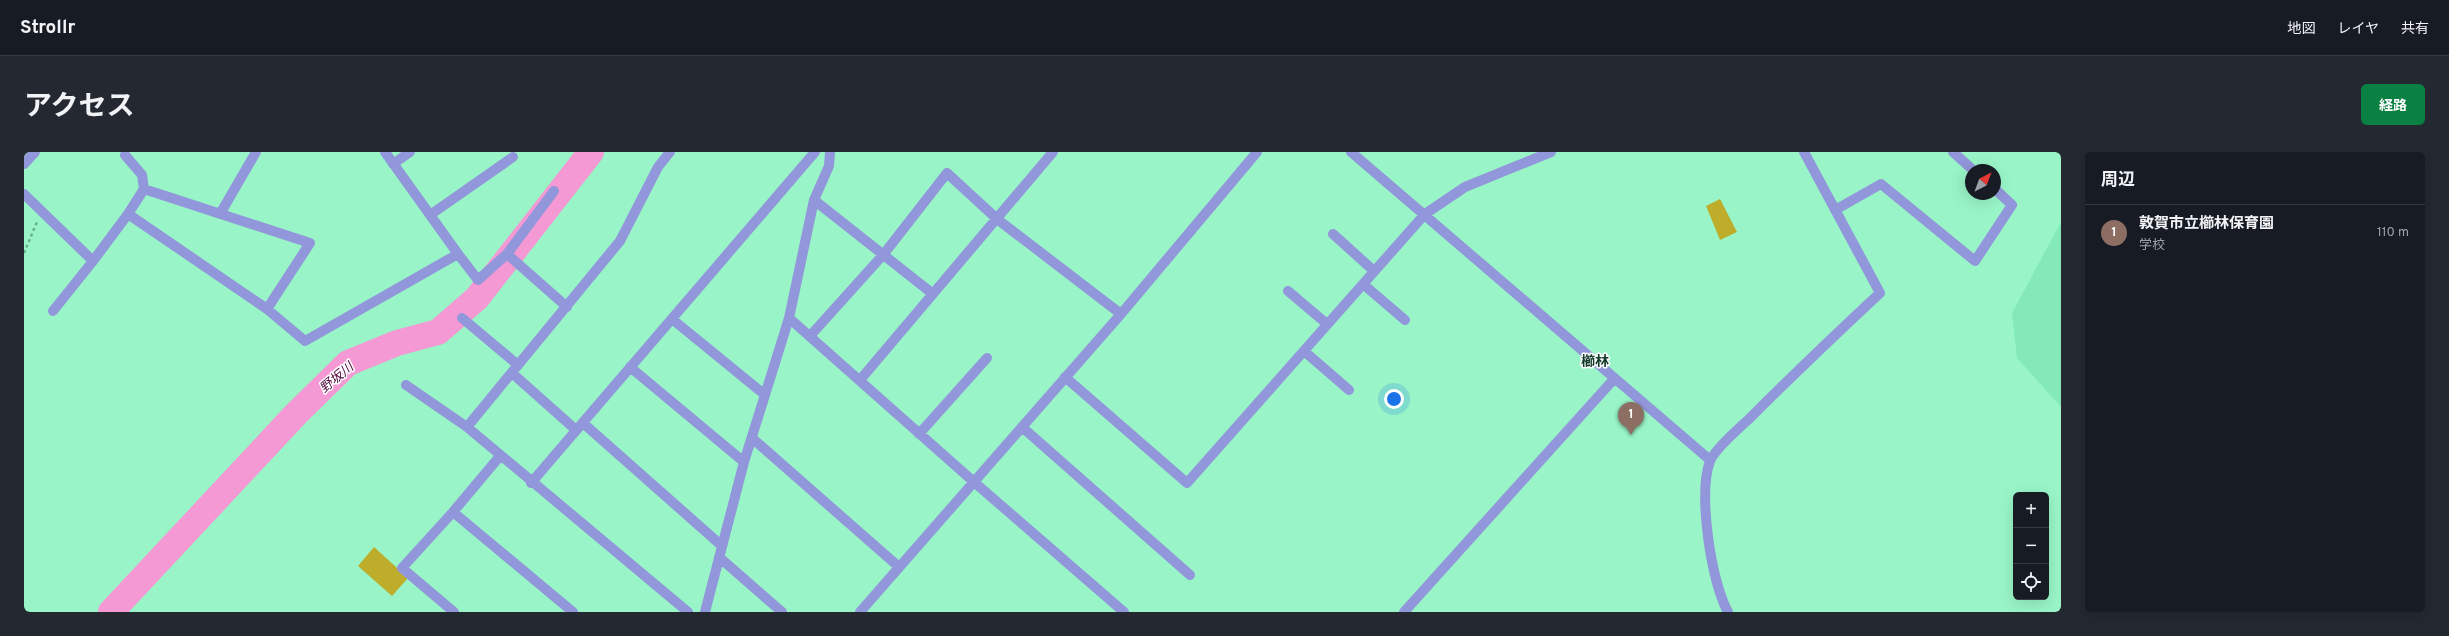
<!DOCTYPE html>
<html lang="ja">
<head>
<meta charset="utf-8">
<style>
	body { margin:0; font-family:Overpass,"Noto Sans JP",sans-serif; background:#242831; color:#f1f3f6 }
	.controls { position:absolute; right:12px; bottom:12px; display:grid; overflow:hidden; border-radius:6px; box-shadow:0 4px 16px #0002 }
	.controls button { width:36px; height:36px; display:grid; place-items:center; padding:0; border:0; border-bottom:1px solid #363941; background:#171b24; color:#f1f3f6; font:20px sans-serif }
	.compass { position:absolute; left:1941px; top:12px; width:36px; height:36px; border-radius:50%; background:#171b24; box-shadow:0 4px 16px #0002; rotate:41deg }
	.you { position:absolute; left:1370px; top:247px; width:14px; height:14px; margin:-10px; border:3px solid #fff; border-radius:50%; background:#1a73e8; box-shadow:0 0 0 6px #1a73e833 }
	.badge { display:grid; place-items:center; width:26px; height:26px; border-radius:50%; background:#0b8043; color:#fff; font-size:13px; font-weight:700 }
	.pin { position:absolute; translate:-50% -33px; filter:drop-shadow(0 1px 2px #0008) }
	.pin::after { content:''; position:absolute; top:21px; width:14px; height:12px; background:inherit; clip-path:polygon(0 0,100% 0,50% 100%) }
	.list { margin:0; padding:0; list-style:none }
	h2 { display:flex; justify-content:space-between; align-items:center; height:52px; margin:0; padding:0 16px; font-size:17px }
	h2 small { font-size:13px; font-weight:400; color:#9ea1a6 }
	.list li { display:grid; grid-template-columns:26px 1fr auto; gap:12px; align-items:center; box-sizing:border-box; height:56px; padding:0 16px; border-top:1px solid #363941 }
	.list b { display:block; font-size:15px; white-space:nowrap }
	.list p { margin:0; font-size:13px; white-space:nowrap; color:#9ea1a6 }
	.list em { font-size:13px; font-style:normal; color:#9ea1a6 }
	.icon { flex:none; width:22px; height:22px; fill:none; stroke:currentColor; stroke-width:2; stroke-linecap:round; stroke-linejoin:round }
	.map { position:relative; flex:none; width:2037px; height:460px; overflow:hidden; border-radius:6px }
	header { display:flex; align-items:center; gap:24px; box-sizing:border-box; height:56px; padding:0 20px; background:#171b24; border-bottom:1px solid #363941 }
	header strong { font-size:19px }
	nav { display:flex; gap:22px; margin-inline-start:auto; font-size:14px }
	.intro { display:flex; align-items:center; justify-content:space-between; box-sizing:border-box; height:96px; padding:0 24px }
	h1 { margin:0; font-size:28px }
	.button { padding:10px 18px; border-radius:6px; background:#0b8043; color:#fff; font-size:14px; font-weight:700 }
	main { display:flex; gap:24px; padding:0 24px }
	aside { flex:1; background:#171b24; border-radius:6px; box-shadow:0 4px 16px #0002 }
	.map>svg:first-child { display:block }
	.built { fill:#84e9b8 }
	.green { fill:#beac2b }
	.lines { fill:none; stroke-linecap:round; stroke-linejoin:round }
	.river { stroke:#f499d4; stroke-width:26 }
	.path { stroke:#67b08c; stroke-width:2.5; stroke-dasharray:3 3; stroke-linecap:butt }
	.minor { stroke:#9296da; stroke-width:10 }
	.labels { text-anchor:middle; stroke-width:3; stroke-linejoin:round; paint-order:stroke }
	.water-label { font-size:13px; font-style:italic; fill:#4e073c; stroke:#fff }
	.quarter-label { font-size:14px; font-weight:bold; fill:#123a28; stroke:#fff }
</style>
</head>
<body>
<header>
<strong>Strollr</strong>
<nav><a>地図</a><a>レイヤ</a><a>共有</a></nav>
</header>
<div class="intro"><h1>アクセス</h1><a class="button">経路</a></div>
<main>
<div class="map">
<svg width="2037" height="460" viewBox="0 0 2037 460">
	<rect width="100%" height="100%" fill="#99f5c7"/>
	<path class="built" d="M2037,70v185l-44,-49 -5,-45z"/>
	<path class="green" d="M1696,47l17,33 -17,8 -14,-34z
		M350,395l34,31 -16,18 -34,-30z"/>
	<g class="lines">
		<path class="river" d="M87,460l185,-198 52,-51 49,-20 41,-11 39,-34 114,-146"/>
		<path class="path" d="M0,101l13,-31"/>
		<path class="minor" d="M1327,0l359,308
			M1929,0l20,18
			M101,3l17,20 2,14
			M0,12l11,-12
			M369,12l17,-12
			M0,42l69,67 35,-47 139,95 38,32 153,-87 -73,-102
			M790,48l119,94
			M1811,58l46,-26 94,77 37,-56 -17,-16
			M104,62l16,-25 166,54 -43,66
			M196,62l36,-62
			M406,63l83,-58
			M1309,82l41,37
			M434,102l20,26 29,-26 47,-63
			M483,102l60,53
			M1339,132l42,36
			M1264,139l39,33
			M29,159l40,-50
			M438,166l56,47
			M765,166l185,164 150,130
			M648,167l93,76
			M786,184l73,-81 64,-82 50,46 124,95
			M1280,199l45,39
			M606,215l114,95
			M488,221l64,57
			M1041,225l122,106 238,-269 40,-27 86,-35
			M836,228l193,-228
			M382,233l61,42 221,185
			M559,271l139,123
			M443,275l153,-186 38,-74 12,-15
			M998,275l168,148
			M895,282l68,-76
			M728,286l147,129
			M507,331l284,-331
			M429,360l120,100
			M695,405l63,55
			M430,460l-52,-44 51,-56 47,-56
			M681,460l39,-150 45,-144 25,-118 15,-34 1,-14
			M836,460l261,-298 136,-162
			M1380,460l210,-233
			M1704,460c-17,-30 -30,-118 -18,-151 5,-12 29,-33 39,-42 43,-43 87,-85 131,-126l-76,-141"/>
	</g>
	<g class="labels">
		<g class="water-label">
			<text transform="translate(312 225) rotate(-40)" y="5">野坂川</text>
		</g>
		<g class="quarter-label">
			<text x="1571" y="214">櫛林</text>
		</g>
	</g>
</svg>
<div class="controls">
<button>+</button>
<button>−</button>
<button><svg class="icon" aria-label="locate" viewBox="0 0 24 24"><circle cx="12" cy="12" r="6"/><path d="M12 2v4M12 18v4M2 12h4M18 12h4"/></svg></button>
</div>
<svg class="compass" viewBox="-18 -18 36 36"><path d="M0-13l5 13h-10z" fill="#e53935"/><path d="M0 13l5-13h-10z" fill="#9ea1a6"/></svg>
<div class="you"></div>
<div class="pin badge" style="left:1607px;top:283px;background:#8d6e63">1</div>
</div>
<aside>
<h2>周辺<small></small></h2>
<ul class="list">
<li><span class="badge" style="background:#8d6e63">1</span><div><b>敦賀市立櫛林保育園</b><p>学校</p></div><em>110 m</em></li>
</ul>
</aside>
</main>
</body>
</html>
